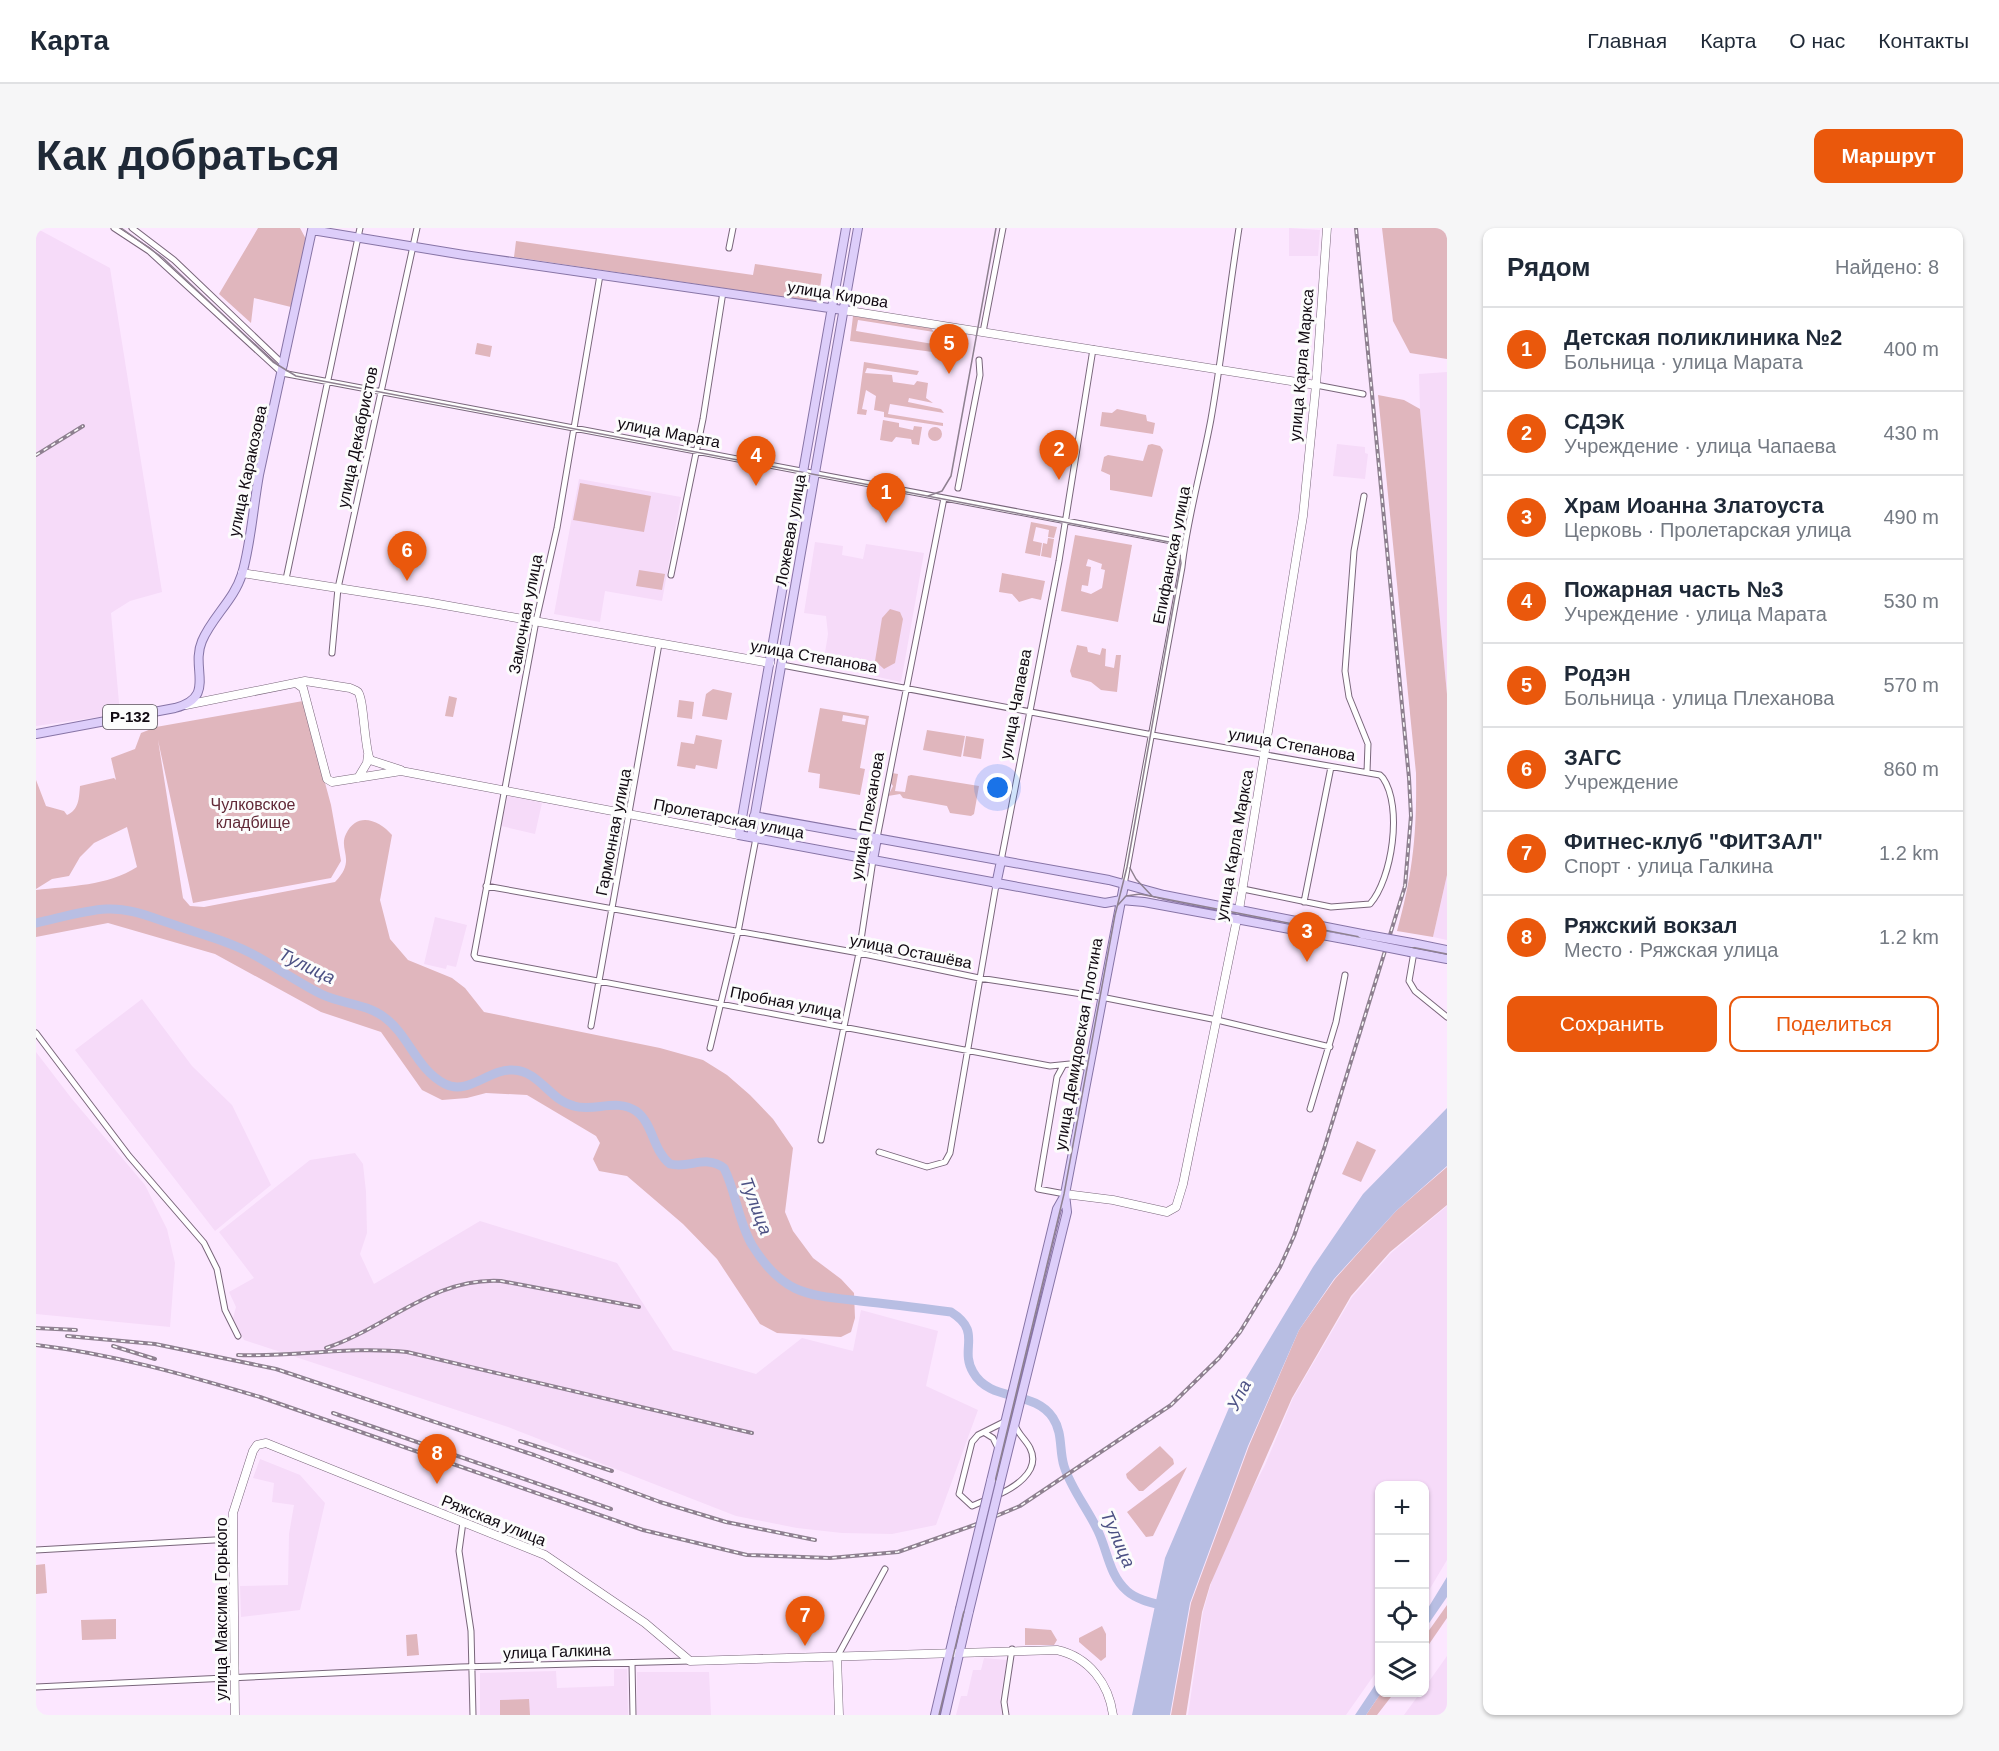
<!DOCTYPE html>
<html lang="ru">
<head>
<meta charset="utf-8">
<style>
	body { margin:0; font-family:Helvetica,sans-serif; background:#f6f6f7; color:#1f2937 }
	.controls { position:absolute; right:18px; bottom:18px; display:grid; overflow:hidden; border-radius:12px; box-shadow:0 2px 4px #0004 }
	.controls button { width:54px; height:54px; display:grid; place-items:center; padding:0; border:0; border-bottom:2px solid #e0e1e3; background:#fff; color:#1f2937; font:30px sans-serif }
	.you { position:absolute; left:962px; top:560px; width:21px; height:21px; margin:-15px; border:4px solid #fff; border-radius:50%; background:#1a73e8; box-shadow:0 0 0 9px #1a73e833 }
	.badge { display:grid; place-items:center; width:39px; height:39px; border-radius:50%; background:#ea580c; color:#fff; font-size:20px; font-weight:700 }
	.pin { position:absolute; translate:-50% -50px; filter:drop-shadow(0 2px 3px #0008) }
	.pin::after { content:''; position:absolute; top:32px; width:21px; height:18px; background:inherit; clip-path:polygon(0 0,100% 0,50% 100%) }
	.list { margin:0; padding:0; list-style:none }
	h2 { display:flex; justify-content:space-between; align-items:center; height:78px; margin:0; padding:0 24px; font-size:26px }
	h2 small { font-size:20px; font-weight:400; color:#747a83 }
	.list li { display:grid; grid-template-columns:39px 1fr auto; gap:18px; align-items:center; box-sizing:border-box; height:84px; padding:0 24px; border-top:2px solid #e0e1e3 }
	.list b { display:block; font-size:22px; white-space:nowrap }
	.list p { margin:0; font-size:20px; white-space:nowrap; color:#747a83 }
	.list em { font-size:20px; font-style:normal; color:#747a83 }
	.actions { display:flex; gap:12px; padding:18px 24px }
	.actions a { flex:1; padding:14px 0; border:2px solid #ea580c; border-radius:12px; text-align:center; font-size:21px; color:#ea580c }
	.actions .main { background:#ea580c; color:#fff }
	.icon { flex:none; width:33px; height:33px; fill:none; stroke:currentColor; stroke-width:2; stroke-linecap:round; stroke-linejoin:round }
	.map { position:relative; flex:none; width:1411px; height:1487px; overflow:hidden; border-radius:12px }
	header { display:flex; align-items:center; gap:36px; box-sizing:border-box; height:84px; padding:0 30px; background:#fff; border-bottom:2px solid #e0e1e3 }
	header strong { font-size:28px }
	nav { display:flex; gap:33px; margin-inline-start:auto; font-size:21px }
	.intro { display:flex; align-items:center; justify-content:space-between; box-sizing:border-box; height:144px; padding:0 36px }
	h1 { margin:0; font-size:42px }
	.button { padding:15px 27px; border-radius:12px; background:#ea580c; color:#fff; font-size:21px; font-weight:700 }
	main { display:flex; gap:36px; padding:0 36px }
	aside { flex:1; background:#fff; border-radius:12px; box-shadow:0 2px 4px #0004 }
	.map>svg:first-child { display:block }
	.built { fill:#f6dbf9 }
	.green { fill:#e0b6bd; fill-rule:evenodd }
	.water { fill:#b8bee3 }
	.lines { fill:none; stroke-linecap:round; stroke-linejoin:round }
	.river { stroke:#b8bee3; stroke-width:9 }
	.street-casing { stroke:#79667b; stroke-width:7 }
	.secondary-casing { stroke:#79667b; stroke-width:9 }
	.primary-casing { stroke:#8774a6; stroke-width:10 }
	.street { stroke:#fff; stroke-width:5 }
	.secondary { stroke:#fff; stroke-width:8 }
	.primary { stroke:#ddcefa; stroke-width:8 }
	.tram { stroke:#8e8090; stroke-width:1.5 }
	.rail-casing { stroke:#8e8090; stroke-width:4 }
	.rail { stroke:#fcfcfc; stroke-width:1.5; stroke-dasharray:4.5; stroke-linecap:butt }
	.primary-bridge-casing { stroke:#8774a6; stroke-width:10; stroke-linecap:butt }
	.primary-bridge { stroke:#ddcefa; stroke-width:8 }
	.labels { text-anchor:middle; stroke-width:6; stroke-linejoin:round; paint-order:stroke }
	.shield { fill:#fcfcfc; stroke:#575258; stroke-width:1.5 }
	.shield-label { font-size:15px; font-weight:bold; fill:#100911 }
	.street-label { font-size:16px; fill:#100911; stroke:#fcfcfc }
	.park-label { font-size:16px; fill:#612937; stroke:#fcfcfc }
	.water-label { font-size:18px; font-style:italic; fill:#4c5184; stroke:#fcfcfc }
</style>
</head>
<body>
<header>
<strong>Карта</strong>
<nav><a>Главная</a><a>Карта</a><a>О нас</a><a>Контакты</a></nav>
</header>
<div class="intro"><h1>Как добраться</h1><a class="button">Маршрут</a></div>
<main>
<div class="map">
<svg width="1411" height="1487" viewBox="0 0 1411 1487">
	<rect width="100%" height="100%" fill="#fce7ff"/>
	<path class="built" d="M0,0l74,40 52,324 -32,9 -19,12 9,101 -84,12z
		M1253,0l31,2 -2,26h-29z
		M1411,144v322l-27,-285 -1,-35z
		M1301,216l28,3v6l3,1 -3,25 -32,-3z
		M543,251l102,18 -19,104 -57,-10 -5,31 -46,-8z
		M779,314l28,4 -1,9 21,4 3,-15 58,9 -23,129 -78,-17 5,-31 -2,-18 -22,-3z
		M472,567l34,8 -7,31 -34,-8z
		M1411,647v65l-14,-3z
		M399,689l32,8 -11,42 -9,-2 -1,4 -22,-5z
		M106,771l50,67 40,39 39,80 -56,46 -140,-181z
		M0,824l36,47 73,86 22,44 8,34 -5,64 -134,-13z
		M319,925l8,11 3,28 1,41 -7,21 14,30 106,-63 137,42 56,87 83,24 46,-36 51,13 8,-41 77,21 -12,55 52,24 -42,115 -44,9 -50,-1 -45,-5 -61,-12 -228,-89 -264,-87 -11,-22 3,-11 -7,-15 25,-14 -35,-46 91,-72z
		M1411,978v354l-22,37 -1,-111h-44l-1,182 -33,47h-158l15,-103 17,-60 45,-87 28,-67 59,-101 39,-44z
		M224,1231l40,16 25,28 -25,107 -59,7 -1,-31 48,-1 1,-51 5,-29 -22,-3 2,-19 -21,-5z
		M1411,1428v59h-43l16,-22 4,-1 1,-5z
		M948,1430l23,2 -7,38 2,17h-46l5,-19h6l6,-26h8z
		M578,1441h13l1,46h-148v-42l76,-2 1,17 57,-2z
		M601,1444h72l2,43h-74z"/>
	<path class="green" d="M222,0h42l6,11 -15,68 -37,-9 -3,25 -32,-29z
		M1346,0h65v131l-37,-6 -17,-32z
		M480,13l237,34 2,-11 67,10 -4,28 -304,-45z
		M817,88l78,12 3,4 -76,-12 -2,11 77,13v7l30,5 -113,-15z
		M905,102l26,4 -3,16 -5,-1 2,-13 -22,-4z
		M441,115l15,3 -2,11 -15,-3z
		M828,134l55,9 -2,4 -50,-7 -2,5 27,2 1,7 21,3 3,-4 11,2 -2,15 7,5 -24,-5 -1,4 33,7 3,4 -54,-9 -2,10 55,9v3l-59,-9v-5l-10,-2 2,-14 -10,-6 -4,19 5,1 -1,5 -9,-1z
		M1342,167l26,5 16,9 27,285v181l-14,62 -36,-6c16,-58 20,-98 19,-158z
		M1081,181l29,6 1,6 8,2 -2,11 -53,-8 2,-14 10,1z
		M847,192l16,3v4l14,3 1,-4 8,1 -3,18 -7,-1 -1,-5 -15,-2 -4,5 -12,-2z
		M892 206a7 7 0 1 1 14 0a7 7 0 1 1-14 0Z
		M1116,216l8,2 3,4 -11,47 -42,-7v-15l-9,-4 3,-14 4,-2 35,6 5,-16z
		M544,255l71,13 -7,36 -71,-12z
		M995,294l26,5 -3,11 -6,-1 1,-7 -13,-3 -3,14 9,2 -2,13 -15,-3z
		M1039,307l57,10 -14,77 -57,-11zM1052,331l14,5 -1,5 4,1 -3,18 -11,6 -10,-3 1,-6 6,1 3,-19 -5,-1z
		M1012,310l6,1 -3,19 -10,-2 2,-13 4,1z
		M603,342l26,4 -3,16 -26,-4z
		M966,345l43,8 -4,19 -9,-2 -13,4 -7,-8 -13,-2z
		M854,381l10,3 3,7 -8,44 -11,6 -9,-8 7,-43z
		M1041,417l10,2 1,5 12,3 2,-7 4,1 -1,17 9,2 2,-13h5l-4,37 -16,-2 -10,-8 -19,-5 -2,-6z
		M677,461l19,4 -5,27 -25,-4 4,-22z
		M413,468l8,2 -4,19 -8,-1z
		M643,472l15,2 -2,17 -15,-2z
		M267,473l28,104 10,56 -10,17 -138,25 -35,-163 25,158 7,8 14,1 131,-25c22,-22 3,-32 11,-48 11,-23 33,-14 46,1l-12,65 10,39 18,21 44,18 13,10 19,24 176,36 43,12 24,15 23,20 23,24 20,29 -8,64 8,19 20,27 28,21 13,14 1,25 -4,14 -10,5 -64,-4 -17,-9 -43,-65 -34,-35 -56,-48 -28,-5 -6,-12 7,-16 -4,-7 -69,-41 -41,-2 -19,5 -25,2 -20,-10 -41,-58 -60,-20 -106,-58 -107,-31 -72,14v-47c33,-4 72,-4 101,-23l-10,-40 -33,16 -14,14 -11,19 -17,3 -16,10v-109l10,26 18,5 3,4c12,-5 12,-17 13,-29l34,-8 2,2 -5,-22 24,-9 6,-16 15,-6z
		M784,480l49,8 -9,52 5,1 -5,26 -41,-7 1,-14 -12,-2zM807,487l23,4 -1,6 -23,-4z
		M891,502l38,6 -4,21 -38,-7z
		M660,507l26,5 -5,29 -21,-4 -1,4 -18,-3 4,-24 13,2z
		M930,508l18,3 -3,20 -18,-3z
		M856,545l6,1 -3,17 10,1 3,-16 3,-1 68,11 -5,28 -3,2 -21,-3 -3,-7 -44,-8 -3,-4 -12,2 5,-10 -3,-4z
		M1321,913l19,9 -15,32 -19,-8z
		M1411,939v38l-57,47 -39,44 -59,102 -82,187 -8,27 -16,103h-15l20,-112 58,-157 50,-116 36,-51 17,-19 44,-49z
		M1124,1218l13,13 1,5 -31,27h-4l-12,-13 -1,-4z
		M1151,1239l-34,69 -7,1 -19,-25z
		M9,1336l2,29 -11,1v-29z
		M1411,1377v13l-22,32v-14z
		M80,1391v20l-34,1 -1,-20z
		M1066,1398l4,8v23l-5,4 -22,-19v-4z
		M989,1400l26,2 6,10 -3,5h-29z
		M381,1406l2,21 -12,1 -1,-21z
		M1345,1465h13l-17,22h-11z
		M493,1471l1,16h-30v-15z"/>
	<path class="water" d="M1411,880v58l-51,45 -62,68 -35,51 -51,116 -58,157 -20,112h-38l33,-157 66,-155 82,-136 50,-73z
		M1411,1349v20l-22,32v-16z
		M1343,1451l2,14 -15,22h-11z"/>
	<g class="lines">
		<path class="river" d="M0,695c23,-5 48,-13 71,-14 22,-1 41,7 62,14 30,11 61,18 89,34 21,12 41,26 63,37 20,10 44,9 63,23 25,18 32,52 61,67 23,12 45,-16 68,-14 27,1 36,30 61,36 20,6 43,-8 62,5 17,12 17,40 34,53 20,5 35,-10 54,4 12,24 14,53 28,77 31,50 55,50 108,56 30,3 61,7 91,11 32,20 8,36 22,60 17,31 61,17 80,46 10,15 6,32 11,48 7,23 24,43 34,65 10,21 11,44 29,60 10,9 26,12 38,15"/>
		<g class="street-casing">
			<path id="street" d="M78,0l35,23 133,122 890,168 10,12
				M96,0l42,32 110,105
				M693,20l4,-20
				M564,47l-43,253 -21,93 -62,334 2,3 574,108 20,-2 20,4
				M947,104l20,-104
				M1280,157l47,9
				M922,260l22,-113 -1,-15
				M1328,268l-10,55 -9,120 4,26 19,47 -1,28
				M635,347l32,-156 20,-127
				M250,351l74,-351
				M296,425l6,-65 79,-360
				M746,437l376,71 222,39 3,3c20,29 9,101 -13,126l-39,3 -88,-18
				M841,610l67,-340
				M965,633l58,-300 34,-212
				M1088,657l58,-318c5,-48 20,-99 29,-148 11,-63 18,-127 28,-191
				M450,658l373,67 120,25 122,19 116,23 113,27
				M1268,674l27,-135
				M1378,724l-5,29 6,10 32,26
				M555,798l68,-382
				M0,805l93,123 75,87 13,26 8,41 13,26
				M674,820l28,-116 18,-94
				M1027,838l-6,11 -19,112 27,5
				M1274,881l26,-87 9,-47
				M785,912l38,-187 14,-93
				M843,924l48,15 18,-5 5,-9 46,-268
				M949,1205l8,5 5,10
				M959,1268c17,-7 47,-24 35,-48 -4,-8 -12,-14 -15,-23
				M950,1272l-14,6 -13,-12 13,-52 6,-7 26,-13
				M427,1294l-4,29 12,80 2,84
				M0,1322l196,-11
				M801,1429l48,-88
				M596,1435l1,52
				M0,1459l424,-20 230,-6
				M970,1487l-2,-13 8,-53"/>
		</g>
		<g class="secondary-casing">
			<path id="secondary" d="M807,82l473,75
				M206,345l185,29 343,61
				M260,455l7,5 24,91 5,3 69,-11 338,64
				M150,477l119,-24 45,7c2,1 6,2 8,4 6,7 6,53 12,68l31,10
				M322,550l9,-15 1,-8
				M1203,682l64,-394 13,-131 11,-157
				M1029,966l48,6 54,12 9,-5 7,-23 54,-265
				M801,1429l2,58
				M199,1487l-2,-202 20,-62 4,-6 9,-2 279,112 100,68 45,38 367,-11c32,7 52,34 56,65"/>
		</g>
		<g class="primary-casing">
			<path id="primary" d="M810,0l-107,607 366,68 16,-3 23,2 216,40
				M0,506l139,-26c42,-11 15,-39 27,-67 10,-24 32,-41 40,-67 9,-31 11,-66 17,-99 17,-82 36,-163 53,-245l152,25 379,55
				M718,588l355,64 55,15 198,39
				M715,609l107,-609
				M837,632l4,-22
				M960,657l5,-24
				M1376,715l35,7
				M1374,724l37,7
				M955,1253l66,-272 8,-14
				M964,1255l67,-271 -2,-18 59,-309
				M899,1487l25,-106
				M909,1487l24,-104"/>
		</g>
		<use href="#street" class="street"/>
		<use href="#secondary" class="secondary"/>
		<use href="#primary" class="primary"/>
		<path class="tram" d="M85,0l42,30 110,104 23,14 873,166 10,8 2,13 -54,304 -12,48 -51,279 -125,521
			M892,268l14,-5 9,-15 45,-248
			M1094,640l6,11 16,17
			M1082,677l8,-9 14,-2 307,60"/>
		<g class="rail-casing">
			<path id="rail" d="M0,227l47,-29
				M0,1100l40,2
				M31,1108l88,8 121,25 258,86 126,47 66,20 89,18
				M0,1117c77,9 150,30 224,52l383,133 104,25 83,3 68,-6 79,-28 43,-18 151,-101 48,-47 21,-26 40,-65 14,-31 30,-87 81,-263 6,-70 -2,-38 -53,-550
				M77,1118l42,13
				M290,1120c61,-20 107,-71 175,-67l138,26
				M202,1127c56,2 113,-9 169,-3l345,81
				M297,1185l278,96
				M484,1213l92,30"/>
		</g>
		<use href="#rail" class="rail"/>
		<g class="primary-bridge-casing">
			<path id="primary-bridge" d="M1326,706l50,9
				M1324,714l50,10
				M924,1381l31,-128
				M933,1383l31,-128"/>
		</g>
		<use href="#primary-bridge" class="primary-bridge"/>
	</g>
	<g class="labels">
		<rect class="shield" x="67" y="477" width="54" height="24" rx="4.5"/>
		<g class="shield-label">
			<text x="94" y="494">Р-132</text>
		</g>
		<g class="street-label">
			<text transform="translate(802 66) rotate(9)" y="6">улица Кирова</text>
			<text transform="translate(1265 137) rotate(-85)" y="6">улица Карла Маркса</text>
			<text transform="translate(633 204) rotate(11)" y="6">улица Марата</text>
			<text transform="translate(321 209) rotate(-78)" y="6">улица Декабристов</text>
			<text transform="translate(211 243) rotate(-78)" y="6">улица Каракозова</text>
			<text transform="translate(754 302) rotate(-80)" y="6">Ложевая улица</text>
			<text transform="translate(1135 327) rotate(-79)" y="6">Епифанская улица</text>
			<text transform="translate(489 386) rotate(-79)" y="6">Замочная улица</text>
			<text transform="translate(778 428) rotate(10)" y="6">улица Степанова</text>
			<text transform="translate(979 476) rotate(-79)" y="6">улица Чапаева</text>
			<text transform="translate(1256 516) rotate(10)" y="6">улица Степанова</text>
			<text transform="translate(831 588) rotate(-80)" y="6">улица Плеханова</text>
			<text transform="translate(693 590) rotate(11)" y="6">Пролетарская улица</text>
			<text transform="translate(577 604) rotate(-79)" y="6">Гармонная улица</text>
			<text transform="translate(1198 617) rotate(-80)" y="6">улица Карла Маркса</text>
			<text transform="translate(875 723) rotate(11)" y="6">улица Осташёва</text>
			<text transform="translate(750 774) rotate(11)" y="6">Пробная улица</text>
			<text transform="translate(1042 816) rotate(-80)" y="6">улица Демидовская Плотина</text>
			<text transform="translate(458 1292) rotate(22)" y="6">Ряжская улица</text>
			<text transform="translate(185 1381) rotate(-90)" y="6">улица Максима Горького</text>
			<text transform="translate(521 1423) rotate(-2)" y="6">улица Галкина</text>
		</g>
		<g class="park-label">
			<text x="217" y="582">Чулковское<tspan x="217" dy="18">кладбище</tspan></text>
		</g>
		<g class="water-label">
			<text transform="translate(271 738) rotate(26)" y="6">Тулица</text>
			<text transform="translate(720 978) rotate(69)" y="6">Тулица</text>
			<text transform="translate(1203 1167) rotate(-63)" y="6">Упа</text>
			<text transform="translate(1082 1311) rotate(66)" y="6">Тулица</text>
		</g>
	</g>
</svg>
<div class="controls">
<button>+</button>
<button>−</button>
<button><svg class="icon" aria-label="locate" viewBox="0 0 24 24"><circle cx="12" cy="12" r="6"/><path d="M12 2v4M12 18v4M2 12h4M18 12h4"/></svg></button>
<button><svg class="icon" aria-label="layers" viewBox="0 0 24 24"><path d="M12 4l9 5-9 5-9-5zM3 14l9 5 9-5"/></svg></button>
</div>
<div class="you"></div>
<div class="pin badge" style="left:850px;top:295px">1</div>
<div class="pin badge" style="left:1023px;top:252px">2</div>
<div class="pin badge" style="left:1271px;top:734px">3</div>
<div class="pin badge" style="left:720px;top:258px">4</div>
<div class="pin badge" style="left:913px;top:146px">5</div>
<div class="pin badge" style="left:371px;top:353px">6</div>
<div class="pin badge" style="left:769px;top:1418px">7</div>
<div class="pin badge" style="left:401px;top:1256px">8</div>
</div>
<aside>
<h2>Рядом<small>Найдено: 8</small></h2>
<ul class="list">
<li><span class="badge">1</span><div><b>Детская поликлиника №2</b><p>Больница · улица Марата</p></div><em>400 m</em></li>
<li><span class="badge">2</span><div><b>СДЭК</b><p>Учреждение · улица Чапаева</p></div><em>430 m</em></li>
<li><span class="badge">3</span><div><b>Храм Иоанна Златоуста</b><p>Церковь · Пролетарская улица</p></div><em>490 m</em></li>
<li><span class="badge">4</span><div><b>Пожарная часть №3</b><p>Учреждение · улица Марата</p></div><em>530 m</em></li>
<li><span class="badge">5</span><div><b>Родэн</b><p>Больница · улица Плеханова</p></div><em>570 m</em></li>
<li><span class="badge">6</span><div><b>ЗАГС</b><p>Учреждение</p></div><em>860 m</em></li>
<li><span class="badge">7</span><div><b>Фитнес-клуб &quot;ФИТЗАЛ&quot;</b><p>Спорт · улица Галкина</p></div><em>1.2 km</em></li>
<li><span class="badge">8</span><div><b>Ряжский вокзал</b><p>Место · Ряжская улица</p></div><em>1.2 km</em></li>
</ul>
<div class="actions"><a class="main">Сохранить</a><a>Поделиться</a></div>
</aside>
</main>
</body>
</html>
